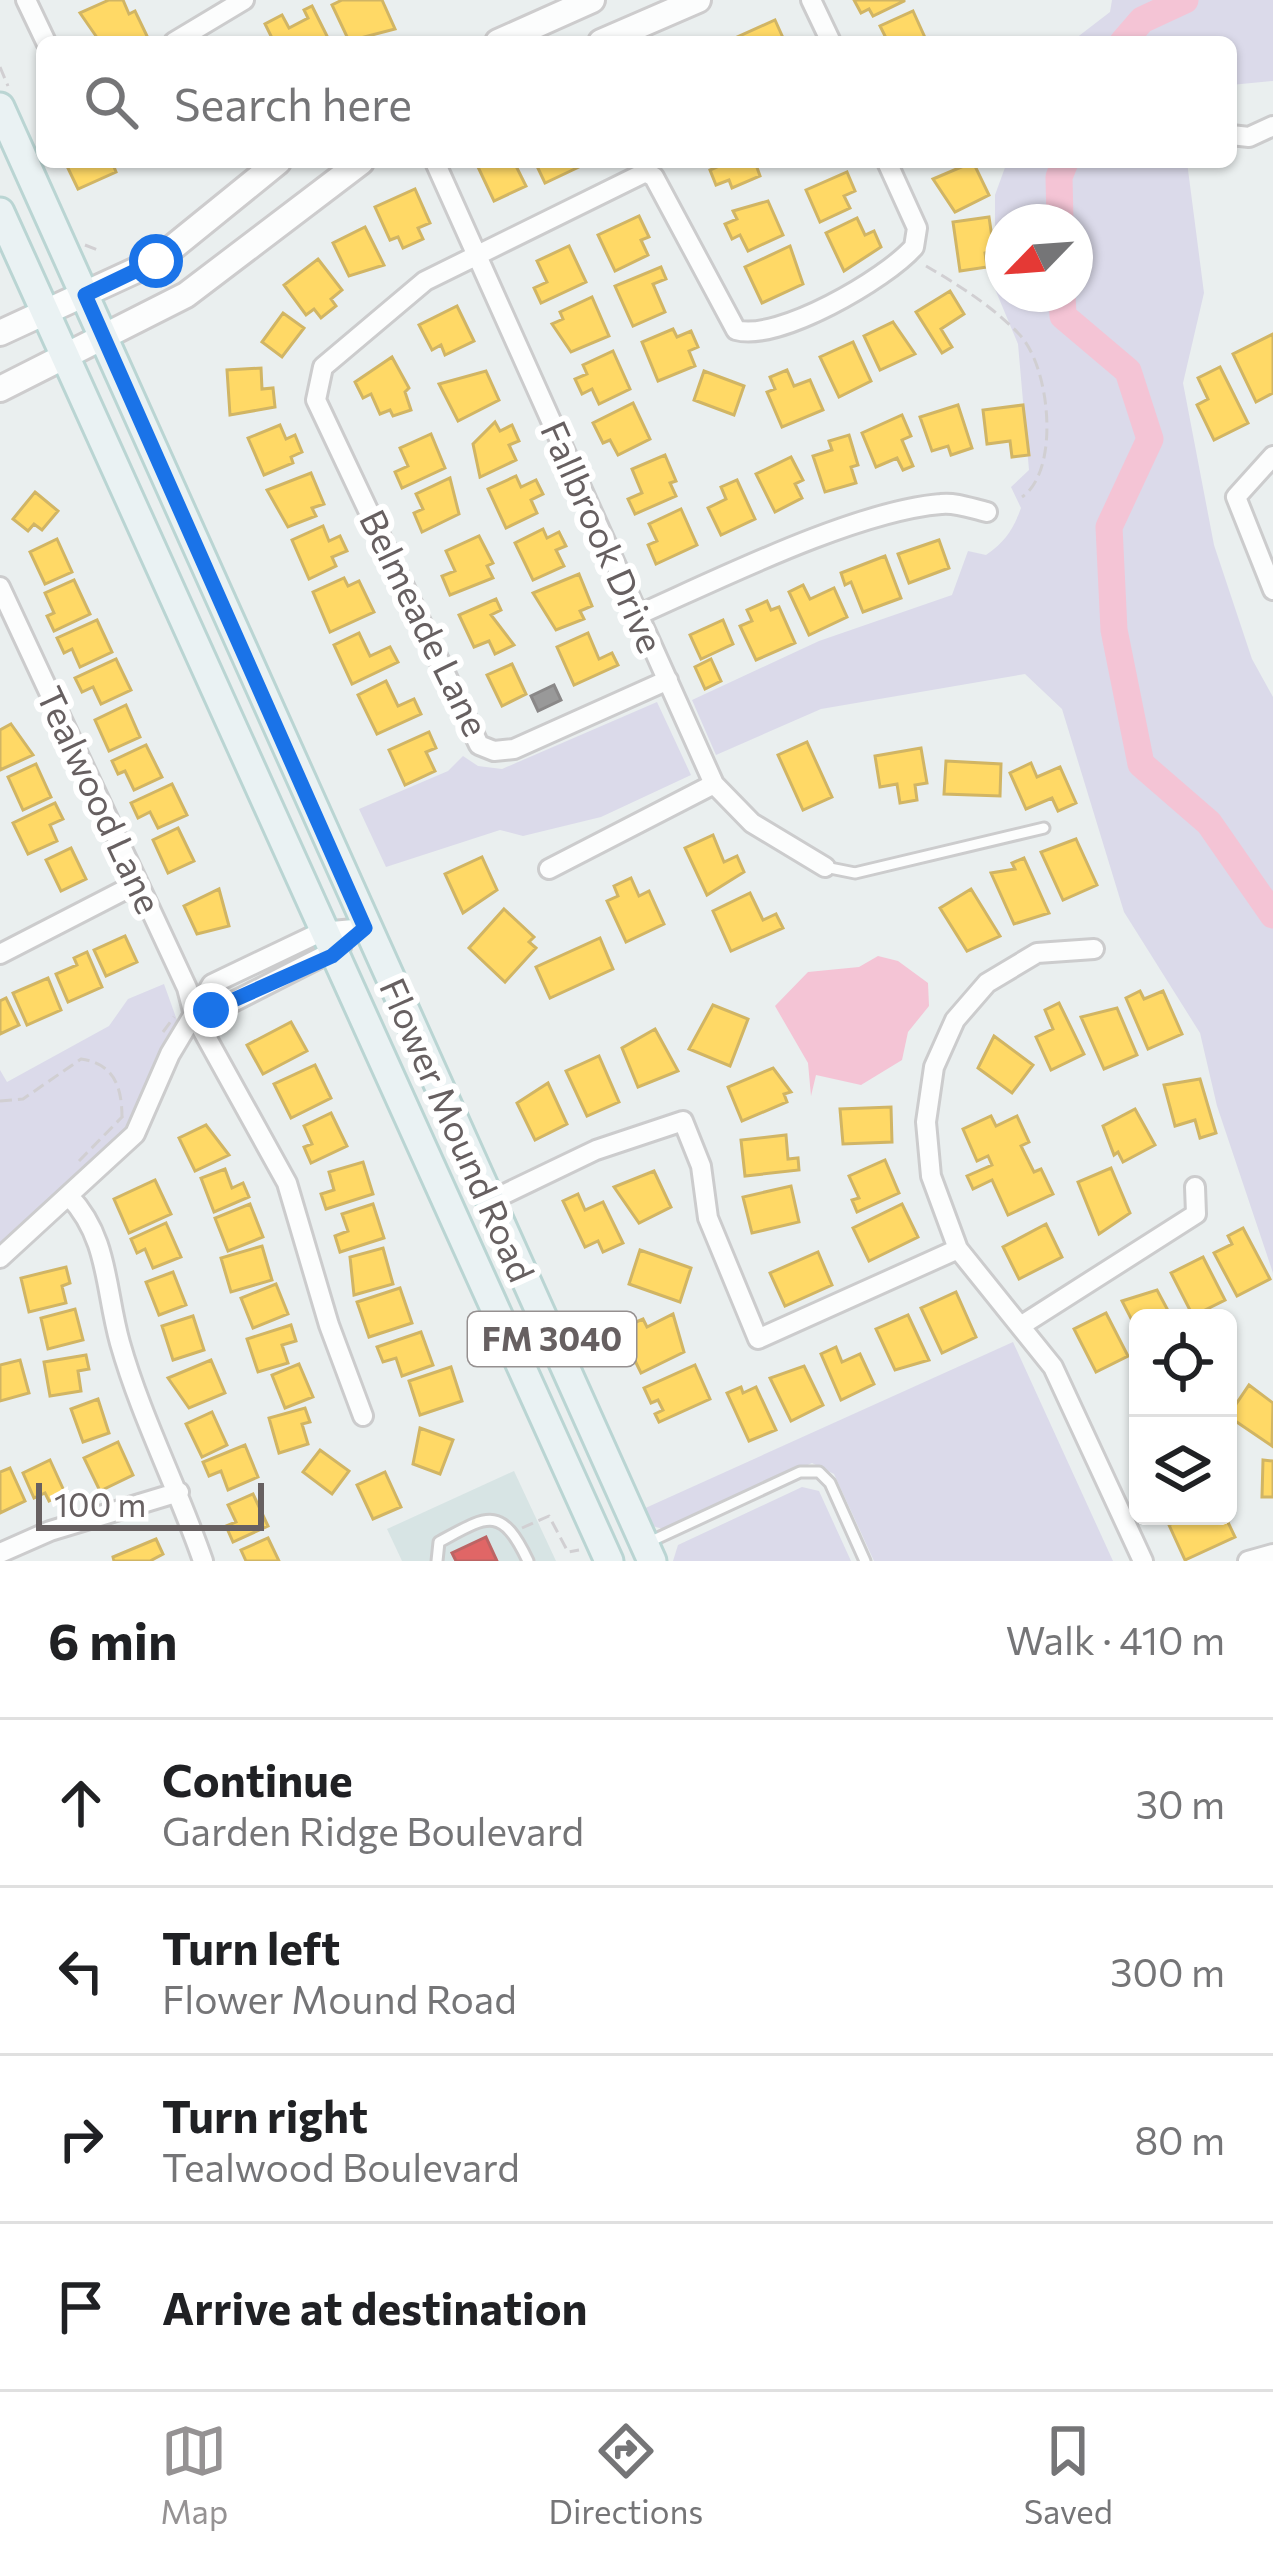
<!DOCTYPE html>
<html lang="en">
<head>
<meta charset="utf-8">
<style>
	body { margin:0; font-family:Commissioner,sans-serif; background:#f6f6f6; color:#202124 }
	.controls { position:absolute; right:36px; bottom:36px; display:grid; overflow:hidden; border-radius:18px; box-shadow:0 3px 9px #0004 }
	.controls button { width:108px; height:108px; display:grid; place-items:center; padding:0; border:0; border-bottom:3px solid #e0e0e0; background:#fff; color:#202124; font:60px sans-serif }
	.compass { position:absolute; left:985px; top:204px; width:108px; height:108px; border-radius:50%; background:#fff; box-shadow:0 3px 9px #0004; rotate:245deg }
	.scale { position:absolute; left:36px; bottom:30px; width:228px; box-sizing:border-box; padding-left:12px; border:6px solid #676061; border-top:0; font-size:33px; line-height:42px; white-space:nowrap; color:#676061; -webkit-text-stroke:9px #fff; paint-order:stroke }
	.stop { position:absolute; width:36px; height:36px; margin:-27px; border:9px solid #1a73e8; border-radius:50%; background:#fff }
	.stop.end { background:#1a73e8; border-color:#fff; box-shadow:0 3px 12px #0008 }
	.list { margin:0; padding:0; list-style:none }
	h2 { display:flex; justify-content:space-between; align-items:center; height:156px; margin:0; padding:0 48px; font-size:51px }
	h2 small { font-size:39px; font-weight:400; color:#757577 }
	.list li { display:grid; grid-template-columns:78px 1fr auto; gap:36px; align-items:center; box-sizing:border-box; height:168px; padding:0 48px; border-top:3px solid #e0e0e0 }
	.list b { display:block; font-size:45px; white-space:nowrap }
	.list p { margin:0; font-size:39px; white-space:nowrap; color:#757577 }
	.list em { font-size:39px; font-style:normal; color:#757577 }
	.icon { flex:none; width:66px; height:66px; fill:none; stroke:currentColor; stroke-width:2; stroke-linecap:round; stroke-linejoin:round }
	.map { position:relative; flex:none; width:1273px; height:1561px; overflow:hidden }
	.search { position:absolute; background:#fff; box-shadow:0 3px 9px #0004; left:36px; right:36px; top:36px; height:132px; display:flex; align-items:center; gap:30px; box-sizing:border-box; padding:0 42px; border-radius:18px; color:#757577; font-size:45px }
	.sheet { height:828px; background:#fff }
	nav { display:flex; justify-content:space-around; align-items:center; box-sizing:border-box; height:168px; border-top:3px solid #e0e0e0; background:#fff; font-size:33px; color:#757577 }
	nav a { display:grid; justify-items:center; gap:6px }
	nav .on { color:#959293 }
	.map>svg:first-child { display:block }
	.commercial { fill:#d7e4e4 }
	.green { fill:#dbdaea; fill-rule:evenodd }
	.water { fill:#f4c4d5 }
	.homes { fill:#ffd966; stroke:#d1b564; stroke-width:3 }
	.shops { fill:#e06666; stroke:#bc6464; stroke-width:3 }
	.industry { fill:#999; stroke:#8a8888; stroke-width:3 }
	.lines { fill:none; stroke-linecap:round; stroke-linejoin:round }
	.river { stroke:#f4c4d5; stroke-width:27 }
	.service-casing { stroke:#cccccd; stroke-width:15 }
	.minor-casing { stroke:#cccccd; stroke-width:24 }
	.secondary-casing { stroke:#cdcccd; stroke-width:30 }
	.primary-casing { stroke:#bad5d3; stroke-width:33 }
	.path { stroke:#d1cfd2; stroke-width:3; stroke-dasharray:12 6; stroke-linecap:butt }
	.service { stroke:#fcfdfd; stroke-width:9 }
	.minor { stroke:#fcfdfd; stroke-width:18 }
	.secondary { stroke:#fcfdfd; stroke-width:24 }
	.primary { stroke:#eaf2f3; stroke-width:27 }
	.route { stroke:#1a73e8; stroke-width:15 }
	.labels { text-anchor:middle; stroke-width:12; stroke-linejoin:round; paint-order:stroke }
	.shield { fill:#fff; stroke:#959090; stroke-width:3 }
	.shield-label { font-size:33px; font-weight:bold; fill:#676061 }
	.street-label { font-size:36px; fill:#676061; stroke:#fff }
</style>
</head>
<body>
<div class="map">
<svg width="1273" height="1561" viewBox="0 0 1273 1561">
	<rect width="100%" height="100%" fill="#eaefef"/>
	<path class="commercial" d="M514,1471l42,90h-154l-15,-32z"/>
	<path class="green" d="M1112,0h161v81l-42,4v-43h-160l39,-30z
		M1007,162h180l17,131 -21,90 31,162 38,114 21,38v576l-56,-167 -17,-73 -76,-121 -62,-203 -37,-35 -204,35 -105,46 -24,-55 127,-59 133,-46 16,-44 18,4c19,-13 27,-25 35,-47l-10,-21 18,-17 -11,-126 -23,-55v-94zM1003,222h72v72h-72z
		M657,702l34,73 -90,42 -78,19 -23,-6 -114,37 -27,-58 89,-38 15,-15 15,10 24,3z
		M164,984l14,39 -52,105 -126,118v-176l7,12 102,-56 19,-27z
		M1013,1342l100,219h-239l-40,-87 -22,-11 -147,66c-13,-2 -21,-6 -24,-19z
		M802,1487l17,4 32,70h-178l5,-16z"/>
	<path class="water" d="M878,956l20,5 30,22 1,23 -21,26 -6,28 -41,25 -45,-10 -5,21 -3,-33 -33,-57 33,-34 51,-5z"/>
	<path class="homes" d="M109,0h14l6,14 6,-3 12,25 -14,6h-42l7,-3 -18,-26z
		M342,0h40l13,29 -46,12 -17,-36z
		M854,0h50v1l-31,15 -4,-7 -8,4z
		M312,6l18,36 -58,-4 -7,-14 17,-9 7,13 19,-10 -4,-8z
		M913,11l14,31h-39l-8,-16z
		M775,20l9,20 -49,2 -2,-3z
		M65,162h47l4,10 -38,17z
		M489,162h25l12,24 -32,15 -16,-34z
		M535,162h45l1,4 -36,17z
		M715,162h40l5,14 -28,12 -3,-8 -13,5 -6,-15 7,-3z
		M973,162l16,33 -34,17 -22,-33z
		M847,172l8,19 -11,5 6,12 -30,14 -14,-32z
		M415,189l15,34 -12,5 5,11 -20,9 -5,-11 -8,3 -15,-33z
		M768,201l15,34 -35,16 -8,-16 -8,4 -7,-15 12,-5 -4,-8z
		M639,216l10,21 -8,3 7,15 -33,16 -17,-36z
		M989,217l5,34 -9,2 2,14 -27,4 -7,-49z
		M857,218l8,17 9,-4 7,16 -37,24 -18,-38z
		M365,227l19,38 -35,11 -16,-33z
		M569,246l17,36 -45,21 -7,-15 13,-6 -10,-21z
		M790,246l13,38 -41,19 -17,-36z
		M318,259l24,31 -11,9 5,7 -15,12 -7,-9 -8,6 -22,-30z
		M661,267l5,12 -13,5 12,28 -32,14 -18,-40z
		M950,291l14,23 -23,15 11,18 -10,6 -26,-41z
		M592,297l17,39 -38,16 -19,-28 11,-5 -3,-7z
		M457,306l17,35 -29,14 -4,-10 -9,5 -13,-25z
		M283,313l21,15 -22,29 -20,-15z
		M893,322l22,32 -35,16 -16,-34z
		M673,329l4,8 14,-6 7,16 -9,4 6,15 -37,15 -16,-39z
		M1273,334v59l-17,9 -23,-48z
		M853,342l18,39 -32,16 -19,-40z
		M613,351l17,38 -31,15 -7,-15 -10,5 -7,-15 12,-5 -4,-9z
		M392,357l17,31 -4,4 6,18 -18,6 -3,-6 -10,4 -9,-20 -8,4 -8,-16z
		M1220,367l28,56 -34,17 -17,-35 11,-6 -10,-21z
		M261,368l1,21 11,-1 2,19 -45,8 -3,-45z
		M787,370l7,16 16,-6 13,30 -41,17 -15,-35 8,-3 -5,-12z
		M486,371l13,29 -41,21 -19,-37z
		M704,371l40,15 -10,29 -40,-15z
		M633,403l17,36 -32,16 -8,-15 -7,3 -10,-20z
		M958,405l14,43 -21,7 -3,-9 -16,5 -12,-34z
		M1023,405l6,50 -17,2 -2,-16 -23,3 -4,-34z
		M902,415l9,21 -9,4 11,26 -10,4 -6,-12 -21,9 -14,-34z
		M495,422l5,9 12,-6 7,16 -10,4 7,15 -36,17 -7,-33z
		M280,425l6,14 9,-4 7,17 -11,5 2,6 -29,12 -16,-37z
		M431,434l14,34 -43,20 -7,-16 13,-6 -8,-18z
		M849,435l9,30 -7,2 5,16 -31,9 -12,-36 19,-6 -3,-9z
		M665,455l11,26 -6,2 6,13 -41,18 -7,-15 14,-6 -10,-24z
		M791,457l12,23 -8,4 7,14 -27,14 -19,-38z
		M311,473l13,31 -12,4 4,8 -28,11 -21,-37z
		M516,476l5,11 15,-7 7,14 -12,6 6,13 -31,15 -18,-39z
		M450,478l9,36 -37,18 -8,-19 9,-4 -7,-15z
		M737,480l18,39 -34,16 -13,-27 18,-9 -5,-12z
		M35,492l23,19 -16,19 -8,-6 -6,7 -15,-12z
		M681,509l16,36 -41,19 -8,-19 9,-4 -8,-17z
		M323,526l6,15 11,-5 7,15 -15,6 4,9 -27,13 -17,-39z
		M543,529l4,9 12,-6 7,14 -10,4 8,16 -31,14 -18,-37z
		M479,536l14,27 -6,3 6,12 -43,17 -8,-19 13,-5 -9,-20z
		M57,539l15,33 -27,12 -15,-32z
		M939,540l10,28 -40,15 -11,-29z
		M885,556l16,42 -38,14 -12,-30 -6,3 -4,-12z
		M579,574l13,32 -12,5 4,8 -28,11 -23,-37z
		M344,578l4,8 11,-5 15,31 -44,20 -17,-40z
		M74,580l16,34 -36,17 -7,-15 7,-3 -9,-20z
		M803,585l7,14 24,-11 13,29 -38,18 -20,-43z
		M496,599l5,11 -10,5 23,30 -19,9 -6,-13 -15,6 -15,-32z
		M767,601l4,9 8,-3 16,36 -39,17 -16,-34 12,-5 -5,-11z
		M97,620l15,32 -32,15 -8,-18 -8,4 -7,-15z
		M723,620l10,24 -32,15 -11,-24z
		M359,633l11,23 20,-9 8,15 -46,22 -18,-39z
		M588,633l11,26 13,-6 6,12 -44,20 -17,-38z
		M116,659l15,31 -30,14 -8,-17 -11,5 -7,-14z
		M711,659l10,22 -16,8 -10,-22z
		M512,664l14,30 -24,12 -15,-31z
		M386,681l12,25 16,-7 7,15 -44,20 -19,-39z
		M126,705l14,32 -31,14 -14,-31z
		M11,724l22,31 -33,15v-40z
		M429,732l7,16 -10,4 9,19 -30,14 -16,-35z
		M807,742l25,55 -29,13 -25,-55z
		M146,745l16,32 -28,13 -9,-19 -7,3 -6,-13z
		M921,748l6,35 -12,2 2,15 -17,3 -3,-19 -17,3 -5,-31z
		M946,761l55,3 -1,32 -56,-2z
		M1031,763l6,14 23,-10 16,36 -18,8 -6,-13 -26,11 -16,-36z
		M36,764l15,33 -28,13 -15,-33z
		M172,784l15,31 -29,13 -8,-16 -12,6 -7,-15z
		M55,803l8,16 -13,6 7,16 -29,13 -15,-31z
		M178,828l16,33 -26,12 -15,-33z
		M713,835l11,27 13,-6 7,16 -37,23 -22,-47z
		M1076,839l21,46 -34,15 -22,-48z
		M71,848l15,31 -25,12 -15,-31z
		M482,857l15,33 -34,23 -18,-39z
		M1024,858l25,55 -35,11 -23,-51 24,-4 -3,-6z
		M631,878l8,18 10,-5 15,33 -38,18 -19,-41 11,-5 -4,-10z
		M219,889l10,37 -32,8 -13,-28z
		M971,889l29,47 -33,15 -27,-43z
		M750,893l13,27 13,-6 7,14 -52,23 -18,-40z
		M504,909l30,28 -5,5 7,6 -31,34 -36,-34z
		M125,936l12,26 -31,14 -12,-26z
		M600,938l13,31 -63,29 -14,-31z
		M87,952l15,35 -34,15 -12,-28 21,-9 -3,-7z
		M48,978l13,32 -34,15 -14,-32z
		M1140,991l4,8 19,-8 19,43 -34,15 -22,-51z
		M6,998l13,27 -19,9v-33z
		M1059,1003l25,51 -33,16 -15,-33 17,-8 -8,-19z
		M713,1005l35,14 -18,47 -41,-17z
		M1117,1008l20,47 -33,14 -23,-52z
		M291,1022l16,29 -44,23 -16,-29z
		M655,1029l23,42 -40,16 -16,-39z
		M994,1036l39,29 -21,28 -34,-25z
		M599,1056l20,46 -32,14 -21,-45z
		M315,1065l16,33 -40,20 -17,-34z
		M773,1068l18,24 -7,2 3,8 -45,19 -14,-34z
		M1200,1079l16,54 -16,5 -5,-18 -20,6 -11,-41z
		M548,1083l19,41 -32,16 -18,-37z
		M891,1107l1,35 -49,2 -3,-35z
		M1135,1109l20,36 -32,17 -5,-10 -4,3 -11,-29z
		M331,1113l16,33 -36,17 -7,-16 8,-3 -8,-18z
		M991,1116l5,10 21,-10 12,26 -8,4 13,26 7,-3 12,25 -45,21 -16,-35 -19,9 -6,-13 25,-11 -4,-9 -11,5 -14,-32z
		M206,1125l23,30 -34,16 -16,-33z
		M786,1135l2,24 10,-1 1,12 -54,6 -4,-36z
		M885,1160l14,33 -42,19 -5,-12 7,-2 -10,-22z
		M363,1162l10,32 -47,15 -5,-15 13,-4 -5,-18z
		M1111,1168l19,45 -31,21 -21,-52z
		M225,1169l7,19 11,-5 6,14 -35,15 -13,-34z
		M654,1171l17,36 -32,16 -25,-36z
		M155,1180l16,34 -42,19 -15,-34z
		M791,1186l8,36 -47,11 -9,-36z
		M578,1194l7,16 18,-8 20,41 -20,9 -5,-11 -13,6 -22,-46z
		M250,1204l13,33 -35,14 -13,-33z
		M373,1204l11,34 -44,14 -5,-16 13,-5 -6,-17z
		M902,1204l16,33 -49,24 -16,-33z
		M166,1223l15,34 -28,11 -8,-19 -8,4 -6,-14z
		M1046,1224l16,33 -43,22 -16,-32z
		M1243,1228l27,51 -33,17 -23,-43 18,-9 -4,-8z
		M262,1246l10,34 -41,12 -10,-34z
		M383,1248l10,36 -39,11 -4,-38z
		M640,1250l51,18 -11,34 -51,-18z
		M818,1252l14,33 -47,21 -15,-33z
		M1203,1257l22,43 -32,16 -22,-43z
		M66,1267l4,16 -8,3 4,17 -37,9 -8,-34z
		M173,1272l13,33 -27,10 -13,-33z
		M276,1284l12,30 -35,14 -12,-30z
		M400,1288l12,35 -43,14 -12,-35z
		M1157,1290l15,28h-34v14l-16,-31z
		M956,1292l20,45 -34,16 -21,-45z
		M75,1309l8,31 -35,9 -7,-31z
		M1106,1313l22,43 -32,16 -22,-43z
		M673,1314l11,38 -43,21 -16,-33 9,-5 -5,-10 14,-6 4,8z
		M908,1315l21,45 -34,10 -19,-41z
		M193,1316l11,34 -31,10 -11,-34z
		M291,1325l5,16 -14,4 6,18 -30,9 -11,-33z
		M421,1332l12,33 -31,11 -6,-18 -13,4 -6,-15z
		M836,1347l6,15 18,-8 14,30 -33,16 -20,-46z
		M86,1355l3,14 -11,2 3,20 -31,5 -6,-34z
		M20,1360l9,33 -29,8v-36z
		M211,1360l14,33 -36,15 -21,-30z
		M299,1364l14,33 -28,11 -13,-33z
		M695,1365l15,34 -51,23 -4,-8 8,-4 -5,-10 -7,3 -7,-15z
		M804,1366l19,39 -32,16 -21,-43z
		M451,1367l11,34 -42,14 -11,-34z
		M1249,1385l24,18 -1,43 -44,-30z
		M741,1387l2,6 13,-6 20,43 -27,11 -22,-48z
		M98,1399l11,34 -26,9 -12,-33z
		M305,1408l5,14 -8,2 6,20 -29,9 -10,-35z
		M212,1412l15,33 -25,12 -16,-33z
		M420,1428l33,12 -13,34 -27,-10z
		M118,1442l15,33 -33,16 -16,-33z
		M245,1445l13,32 -30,13 -7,-19 -12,5 -6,-14z
		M320,1450l29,21 -17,23 -29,-22z
		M50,1460l15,33 -16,8 -4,-8 -11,5 -11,-25z
		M1263,1460l10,1v36h-11z
		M10,1468l15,33 -25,12v-41z
		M385,1472l16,35 -28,12 -16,-34z
		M253,1494l15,32 -35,16 -7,-16 10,-4 -8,-17z
		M1188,1516h37l10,21 -50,23 -16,-35z
		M268,1538l11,23h-33l-5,-11z
		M156,1539l7,15 -13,7h-36l-1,-4z"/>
	<path class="shops" d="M486,1537l11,24h-41l-4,-8z"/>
	<path class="industry" d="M554,685l7,15 -23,11 -7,-15z"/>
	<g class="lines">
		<path class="river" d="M1123,42l19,-22 43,-20
			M1060,222l-1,-45 6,-15
			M1062,294l1,22 65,55 22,68 -41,88 5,103 27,134 68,59 64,92"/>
		<g class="service-casing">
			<path id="service" d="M825,867l30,6 189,-45
				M647,1543l153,-71h19l11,11 35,78
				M437,1561l2,-19c48,-26 62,-38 89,19"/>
		</g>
		<g class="minor-casing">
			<path id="minor" d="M26,0l20,42
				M811,0l20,42
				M174,42l70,-42
				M1231,135l18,2 24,-11
				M435,162l279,622 38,39 73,44
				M1273,456l-37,41 37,93
				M0,587l187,401 7,27 93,168 42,142 34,91
				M638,615c81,-36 217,-104 303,-111 15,-2 32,5 46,8
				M668,680l-154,69 -20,2 -15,-6 -163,-345 7,-33 102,-86 221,-109 8,5 82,153c42,12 150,-51 178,-83l3,-19 -30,-66
				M549,869l165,-85
				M1094,949l-57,4 -50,30 -32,37 -21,47 -8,55 5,54 27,73 95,118 90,194
				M0,954l138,-71
				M194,1015l29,-8 118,-60
				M69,1196c40,42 36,94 51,147 21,74 58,145 83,218
				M490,1201l106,-51 87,-29 18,45 7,52 50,121 200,-90
				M0,1258l135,-124 35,-80 42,-70 109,-52 44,-4
				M1022,1325l174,-111 -1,-27
				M0,1553l50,-22 129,-39
				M1248,1561l25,-7"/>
		</g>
		<g class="secondary-casing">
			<path id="secondary" d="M498,42l94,-42
				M601,42l97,-42
				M0,333l156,-72 122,-99
				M0,389l186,-94 175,-133"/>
		</g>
		<g class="primary-casing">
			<path id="primary" d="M0,107l652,1454
				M0,212l609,1349"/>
		</g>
		<path class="path" d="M0,67l8,19
			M85,245l15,6
			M926,266c31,18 66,40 92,67 32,31 43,137 4,164
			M163,1032l11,-15
			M0,1101l23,-2 58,-40c34,5 41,29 41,59
			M79,1161l44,-45
			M522,1528l27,-12 19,36 11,-2"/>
		<use href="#service" class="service"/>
		<use href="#minor" class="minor"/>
		<use href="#secondary" class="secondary"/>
		<use href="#primary" class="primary"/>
	</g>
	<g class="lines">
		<path class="route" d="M156,261l-71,34 280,633 -33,28 -121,54"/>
	</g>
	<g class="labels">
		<rect class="shield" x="468" y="1312" width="168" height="54" rx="9"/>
		<g class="shield-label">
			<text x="552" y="1351">FM 3040</text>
		</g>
		<g class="street-label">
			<text transform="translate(602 537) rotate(66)" y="13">Fallbrook Drive</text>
			<text transform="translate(424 623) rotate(64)" y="13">Belmeade Lane</text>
			<text transform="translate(99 800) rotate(65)" y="13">Tealwood Lane</text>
			<text transform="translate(457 1130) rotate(66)" y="13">Flower Mound Road</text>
		</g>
	</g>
</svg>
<div class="controls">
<button><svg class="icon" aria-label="locate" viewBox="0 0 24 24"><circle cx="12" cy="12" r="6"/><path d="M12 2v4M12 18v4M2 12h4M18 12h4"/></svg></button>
<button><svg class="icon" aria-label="layers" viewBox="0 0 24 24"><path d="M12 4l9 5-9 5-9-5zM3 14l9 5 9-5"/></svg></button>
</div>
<svg class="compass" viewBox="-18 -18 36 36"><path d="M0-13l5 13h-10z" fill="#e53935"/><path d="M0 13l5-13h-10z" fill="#757577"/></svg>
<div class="scale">100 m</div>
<div class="stop" style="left:156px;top:261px"></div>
<div class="stop end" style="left:211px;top:1010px"></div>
<div class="search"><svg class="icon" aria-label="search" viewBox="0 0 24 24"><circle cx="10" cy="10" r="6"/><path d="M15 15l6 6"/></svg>Search here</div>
</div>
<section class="sheet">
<h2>6 min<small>Walk · 410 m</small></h2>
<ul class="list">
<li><svg class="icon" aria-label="ahead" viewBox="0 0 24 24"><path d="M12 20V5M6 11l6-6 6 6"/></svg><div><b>Continue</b><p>Garden Ridge Boulevard</p></div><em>30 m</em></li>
<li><svg class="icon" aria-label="left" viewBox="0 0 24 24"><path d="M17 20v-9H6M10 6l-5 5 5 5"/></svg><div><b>Turn left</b><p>Flower Mound Road</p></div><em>300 m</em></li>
<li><svg class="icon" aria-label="right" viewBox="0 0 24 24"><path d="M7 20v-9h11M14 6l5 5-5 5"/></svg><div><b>Turn right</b><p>Tealwood Boulevard</p></div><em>80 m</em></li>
<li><svg class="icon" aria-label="arrive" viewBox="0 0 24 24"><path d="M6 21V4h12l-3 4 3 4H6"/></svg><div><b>Arrive at destination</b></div></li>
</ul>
</section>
<nav>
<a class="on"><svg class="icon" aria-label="map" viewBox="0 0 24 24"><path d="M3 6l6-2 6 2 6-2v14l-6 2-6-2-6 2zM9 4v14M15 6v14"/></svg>Map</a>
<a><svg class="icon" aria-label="directions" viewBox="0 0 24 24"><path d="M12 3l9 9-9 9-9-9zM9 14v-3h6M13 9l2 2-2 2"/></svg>Directions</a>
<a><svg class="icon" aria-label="saved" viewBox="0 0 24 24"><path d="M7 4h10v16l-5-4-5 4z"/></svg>Saved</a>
</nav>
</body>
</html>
